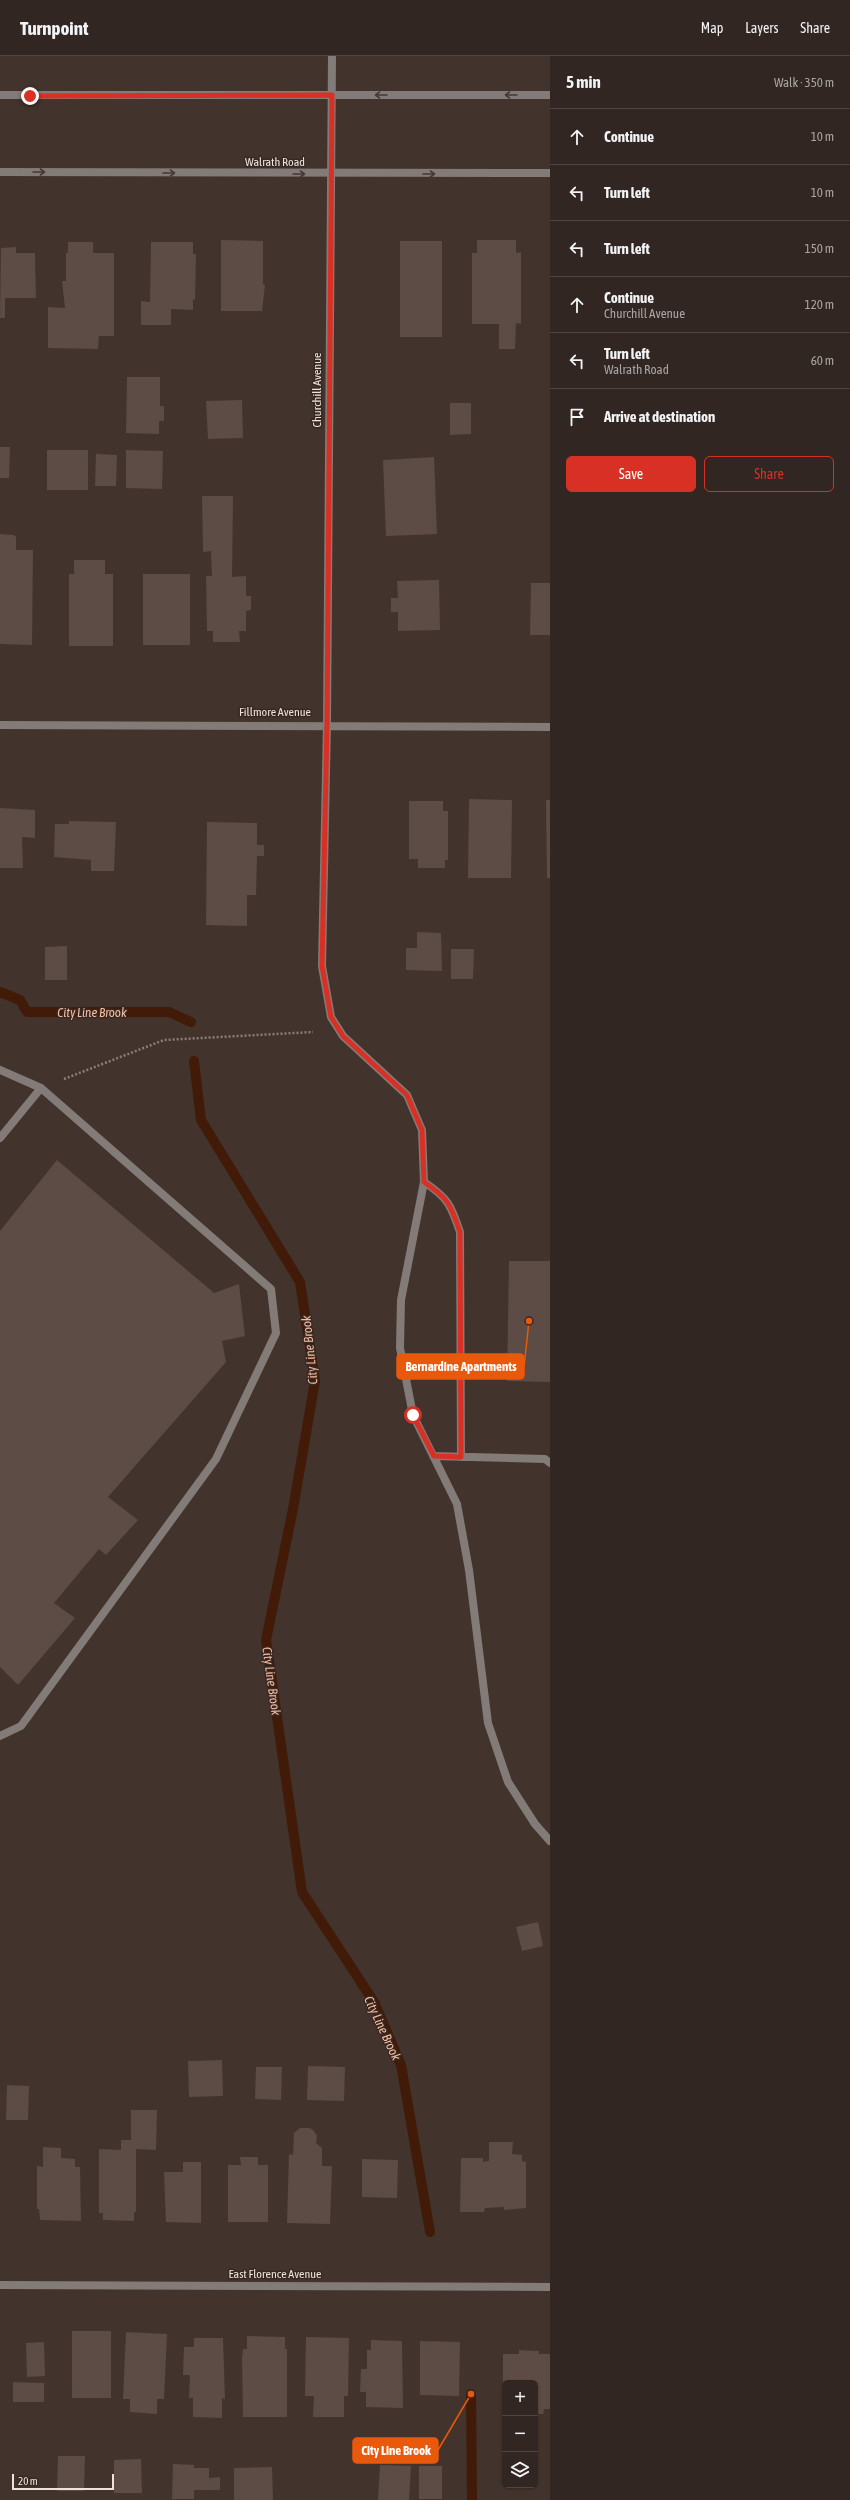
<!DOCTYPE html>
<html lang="en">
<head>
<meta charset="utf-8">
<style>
	body { margin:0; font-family:"Asap Condensed",sans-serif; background:#3d322f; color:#f1f3f6 }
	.controls { position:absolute; right:12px; bottom:12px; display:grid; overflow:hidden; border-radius:6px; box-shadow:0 1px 3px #0004 }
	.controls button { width:36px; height:36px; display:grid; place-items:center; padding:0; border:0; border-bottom:1px solid #4d4340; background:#322622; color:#f1f3f6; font:20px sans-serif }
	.scale { position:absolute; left:12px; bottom:10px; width:102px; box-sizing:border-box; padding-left:4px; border:2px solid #ede3de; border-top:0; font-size:11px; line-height:14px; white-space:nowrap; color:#ede3de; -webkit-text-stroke:3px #382923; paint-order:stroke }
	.stop { position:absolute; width:12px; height:12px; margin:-9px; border:3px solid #d93025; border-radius:50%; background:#fff }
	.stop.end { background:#d93025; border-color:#fff; box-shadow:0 1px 4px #0008 }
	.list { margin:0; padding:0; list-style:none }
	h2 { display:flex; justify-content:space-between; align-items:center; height:52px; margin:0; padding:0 16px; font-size:17px }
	h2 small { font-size:13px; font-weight:400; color:#a8a5a5 }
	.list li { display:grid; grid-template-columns:26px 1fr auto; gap:12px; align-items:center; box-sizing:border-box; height:56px; padding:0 16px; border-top:1px solid #4d4340 }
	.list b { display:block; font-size:15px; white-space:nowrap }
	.list p { margin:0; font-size:13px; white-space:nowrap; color:#a8a5a5 }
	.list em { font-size:13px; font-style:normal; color:#a8a5a5 }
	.actions { display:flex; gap:8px; padding:12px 16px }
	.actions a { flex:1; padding:9px 0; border:1px solid #d93025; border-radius:6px; text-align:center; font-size:14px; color:#d93025 }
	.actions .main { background:#d93025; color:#fff }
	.icon { flex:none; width:22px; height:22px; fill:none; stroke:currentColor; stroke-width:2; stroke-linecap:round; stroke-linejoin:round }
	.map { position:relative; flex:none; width:550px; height:2444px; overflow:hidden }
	header { display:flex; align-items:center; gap:24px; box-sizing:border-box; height:56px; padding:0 20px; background:#322622; border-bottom:1px solid #4d4340 }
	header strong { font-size:19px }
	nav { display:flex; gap:22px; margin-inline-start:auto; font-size:14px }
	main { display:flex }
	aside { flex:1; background:#322622 }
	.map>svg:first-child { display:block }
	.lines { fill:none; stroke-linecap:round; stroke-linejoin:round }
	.stream { stroke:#411b08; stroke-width:10 }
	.building { fill:#5c4c45 }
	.path { stroke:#8b7d78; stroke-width:2.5; stroke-dasharray:2 2; stroke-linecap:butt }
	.lane { stroke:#837b77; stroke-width:8 }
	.street { stroke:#837b77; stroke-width:8 }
	.oneway { stroke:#473934 }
	.route { stroke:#d93025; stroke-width:5 }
	.labels { text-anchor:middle; stroke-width:3; stroke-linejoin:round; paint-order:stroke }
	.street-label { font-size:12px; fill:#ede3de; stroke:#382923 }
	.water-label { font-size:13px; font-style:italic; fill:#f5bba1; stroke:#382923 }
	.leader { fill:none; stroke:#e8590c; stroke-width:1.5 }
	.callout-dot { fill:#e8590c; stroke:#382923; stroke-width:1.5 }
	.callout { fill:#e8590c; stroke:#e8590c; stroke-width:1.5 }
	.callout-label { font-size:13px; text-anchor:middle; font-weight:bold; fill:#fff }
</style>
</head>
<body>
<header>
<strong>Turnpoint</strong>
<nav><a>Map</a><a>Layers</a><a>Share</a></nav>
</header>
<main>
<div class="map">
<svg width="550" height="2444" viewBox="0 0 550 2444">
	<rect width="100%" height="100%" fill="#43332d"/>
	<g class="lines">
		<path class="stream" d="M0,936l20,8 7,12h142l22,10
			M194,1005l7,59 99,162 15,99 -22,128 -27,131 36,252 72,110 27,63 29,167
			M471,2338l1,106"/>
	</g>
	<path class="building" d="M221,184l42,1v43l2,1 -3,26h-41z
		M477,184h39v13l5,-1v72l-5,-1 -1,26h-16v-25h-27v-71h5z
		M400,185h42v96h-42z
		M68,186h25v11h21v83h-15l-1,13 -50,-1v-41l17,1 -3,-27h4v-28h2z
		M151,186h42v12h3l-1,46 -2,-1v11l-22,-1v16h-30v-24l9,1z
		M16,191v6h19l1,45h-31v20h-5l1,-70z
		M127,321h33v29h4v15h-5v13l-33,-1z
		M242,344l1,38 -35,1 -2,-38z
		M450,347h21v31l-21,1z
		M0,391h10l-1,31h-9z
		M47,394h41v40h-41z
		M126,394l37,1 -1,38 -36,-1z
		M96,398l21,1 -1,31h-21z
		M434,401l3,77 -51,2 -3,-76z
		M202,440h31l-1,81 14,-1v20h5v14l-5,1v20h-7l1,11h-27v-11h-6l-1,-55h6l-1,-25 -8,1z
		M0,478l14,1 2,2v13h17l-1,95 -32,-1z
		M74,504h31v14h8v72h-44v-72h5z
		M143,518h47v71h-47z
		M439,524l1,50 -42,1v-19h-7v-14h7l-1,-17z
		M531,527h19v52h-20z
		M469,743l43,1 -1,78h-43z
		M546,744h4v78h-3z
		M409,745h34v10h5v49h-3v8h-27v-9h-9z
		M0,752l35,2v28l-13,-1 1,31h-23z
		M69,765l47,1 -2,49h-23v-11l-37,-3 1,-33h14z
		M207,766l50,1v22h7v11h-7l-1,39h-9v31l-41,-1z
		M417,876l24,1 1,38 -36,-1v-22h11z
		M67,890v34h-22v-33z
		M451,893h23l-1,30h-22z
		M57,1104l157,133 25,-9 6,52 -23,5 4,21 -118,135 30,23 -32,35 -7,-6 -45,54 21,15 -57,67 -18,-18v-436z
		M509,1205h41v121l-43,-1z
		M538,1866l5,24 -21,5 -6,-24z
		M222,2004l1,36 -34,1 -1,-36z
		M308,2010l37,1 -1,34 -37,-1z
		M256,2011h26l-1,33 -26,-1z
		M7,2029l22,1 -1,34h-22z
		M131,2054h26l-1,40 -20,-1v63h-2v9l-31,-1v-7h-4v-64l22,1v-10h10z
		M300,2072h10l4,3 3,5 -1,7 6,5v18h10l-2,58 -43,-1 2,-69 4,1 1,-22z
		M489,2086h24l-1,12 10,1v6l4,1v46l-22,2v-3l-19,1 -1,4h-24l1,-54h22v4l6,-1z
		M43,2091l18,1v10l14,1v8h5l1,54 -41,-1 -1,-11h-2v-43l6,1z
		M240,2101h18v8h10v57h-40v-57h13z
		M362,2103l36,1 -1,38 -35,-1z
		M183,2106h18v61l-35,-1 -2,-50h19z
		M72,2275h39v67h-39z
		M126,2276l41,2 -3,65h-7v15l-27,-2v-13h-7z
		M247,2280l38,1v12h2v68h-44l-1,-59 1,-9h4z
		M306,2281l43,1 -1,58h-4v21h-31l1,-21h-9z
		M194,2282h29l2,61 -3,-1v20l-29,-1v-19h-4l1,-23h-7l1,-28h10z
		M371,2284l31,1 1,67 -37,-1v-15h-6l1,-23h6v-19h4z
		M420,2285l40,1 -1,54 -39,-1z
		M44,2286l1,34 -18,1 -1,-34z
		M519,2294l20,1v3h11v55h-6l-1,5h-8v-31h-30v7h-2v-36h16z
		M13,2326l31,1v19h-31z
		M58,2400h27l-1,35h-27z
		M141,2403l1,34h-28v-33z
		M173,2408l21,1v3h15v10l11,-1v13h-26v9h-22z
		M380,2409l31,1 -2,34h-31z
		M419,2410h23v33h-23z
		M272,2411l1,33h-39v-32z"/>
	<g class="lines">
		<path class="path" d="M64,1023l100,-39 149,-8"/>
		<path class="lane" d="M327,668l-5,242 9,51 12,19 64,59 15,35 2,52 -23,118 -1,48 13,67 44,89 12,66 19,153 20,59 27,42 15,17
			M0,1014l41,18 230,201 5,44 -60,126 -195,267 -21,10
			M0,1082l41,-50
			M424,1126c24,16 27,23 36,50l1,225
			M433,1400l112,3 5,4"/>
		<path class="street" d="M0,39h550
			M0,116l550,1
			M327,668l5,-668
			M0,669l550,2
			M0,2229l550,2"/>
	</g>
	<defs><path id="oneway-shaft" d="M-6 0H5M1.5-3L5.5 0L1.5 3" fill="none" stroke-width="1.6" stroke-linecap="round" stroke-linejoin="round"/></defs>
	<g class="oneway">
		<use href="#oneway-shaft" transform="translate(381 39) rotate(180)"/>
		<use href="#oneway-shaft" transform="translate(511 39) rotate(180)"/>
		<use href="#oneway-shaft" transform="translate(39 116)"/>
		<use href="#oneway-shaft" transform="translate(169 117)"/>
		<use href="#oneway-shaft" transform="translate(299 118)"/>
		<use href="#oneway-shaft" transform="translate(429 118)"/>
	</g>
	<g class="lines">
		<path class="route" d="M30,40l302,-1 -5,629 -5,242 9,51 12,19 64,59 15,35 2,52c24,16 27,23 36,50l1,225 -27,-1 -21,-41"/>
	</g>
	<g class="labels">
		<g class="street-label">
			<text x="275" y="110">Walrath Road</text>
			<text transform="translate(317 334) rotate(-90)" y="4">Churchill Avenue</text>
			<text x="275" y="660">Fillmore Avenue</text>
			<text x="275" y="2222">East Florence Avenue</text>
		</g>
		<g class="water-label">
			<text x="92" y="961">City Line Brook</text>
			<text transform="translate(309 1294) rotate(-96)" y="5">City Line Brook</text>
			<text transform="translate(272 1625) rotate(82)" y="5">City Line Brook</text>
			<text transform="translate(383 1972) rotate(65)" y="5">City Line Brook</text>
		</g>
	</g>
	<path class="leader" d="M529 1265L524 1311M471 2338L438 2394"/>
	<g class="callout-dot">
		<circle cx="529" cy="1265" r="4"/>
		<circle cx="471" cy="2338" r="4"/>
	</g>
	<g class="callout">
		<rect x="397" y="1298" width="127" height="25" rx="4"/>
		<rect x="353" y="2382" width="85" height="25" rx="4"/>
	</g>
	<g class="callout-label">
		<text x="461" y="1315">Bernardine Apartments</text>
		<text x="396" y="2399">City Line Brook</text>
	</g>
</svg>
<div class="controls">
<button>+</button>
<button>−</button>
<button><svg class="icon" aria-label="layers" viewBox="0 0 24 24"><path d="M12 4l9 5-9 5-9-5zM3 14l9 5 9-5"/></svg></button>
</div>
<div class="scale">20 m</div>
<div class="stop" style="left:413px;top:1359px"></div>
<div class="stop end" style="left:30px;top:40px"></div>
</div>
<aside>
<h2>5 min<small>Walk · 350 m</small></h2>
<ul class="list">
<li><svg class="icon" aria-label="ahead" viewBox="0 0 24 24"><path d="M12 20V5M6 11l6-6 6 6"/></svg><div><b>Continue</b></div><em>10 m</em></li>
<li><svg class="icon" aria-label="left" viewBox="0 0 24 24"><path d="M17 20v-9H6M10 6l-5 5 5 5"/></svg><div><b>Turn left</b></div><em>10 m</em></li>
<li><svg class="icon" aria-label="left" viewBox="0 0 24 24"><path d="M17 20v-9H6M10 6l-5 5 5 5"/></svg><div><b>Turn left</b></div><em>150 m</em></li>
<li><svg class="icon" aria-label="ahead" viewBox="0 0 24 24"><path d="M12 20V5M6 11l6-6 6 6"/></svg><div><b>Continue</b><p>Churchill Avenue</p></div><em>120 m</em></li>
<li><svg class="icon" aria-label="left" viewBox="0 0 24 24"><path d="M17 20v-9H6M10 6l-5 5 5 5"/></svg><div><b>Turn left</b><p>Walrath Road</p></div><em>60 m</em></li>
<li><svg class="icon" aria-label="arrive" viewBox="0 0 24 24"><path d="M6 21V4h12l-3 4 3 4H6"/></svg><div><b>Arrive at destination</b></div></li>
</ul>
<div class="actions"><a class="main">Save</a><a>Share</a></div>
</aside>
</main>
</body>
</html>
